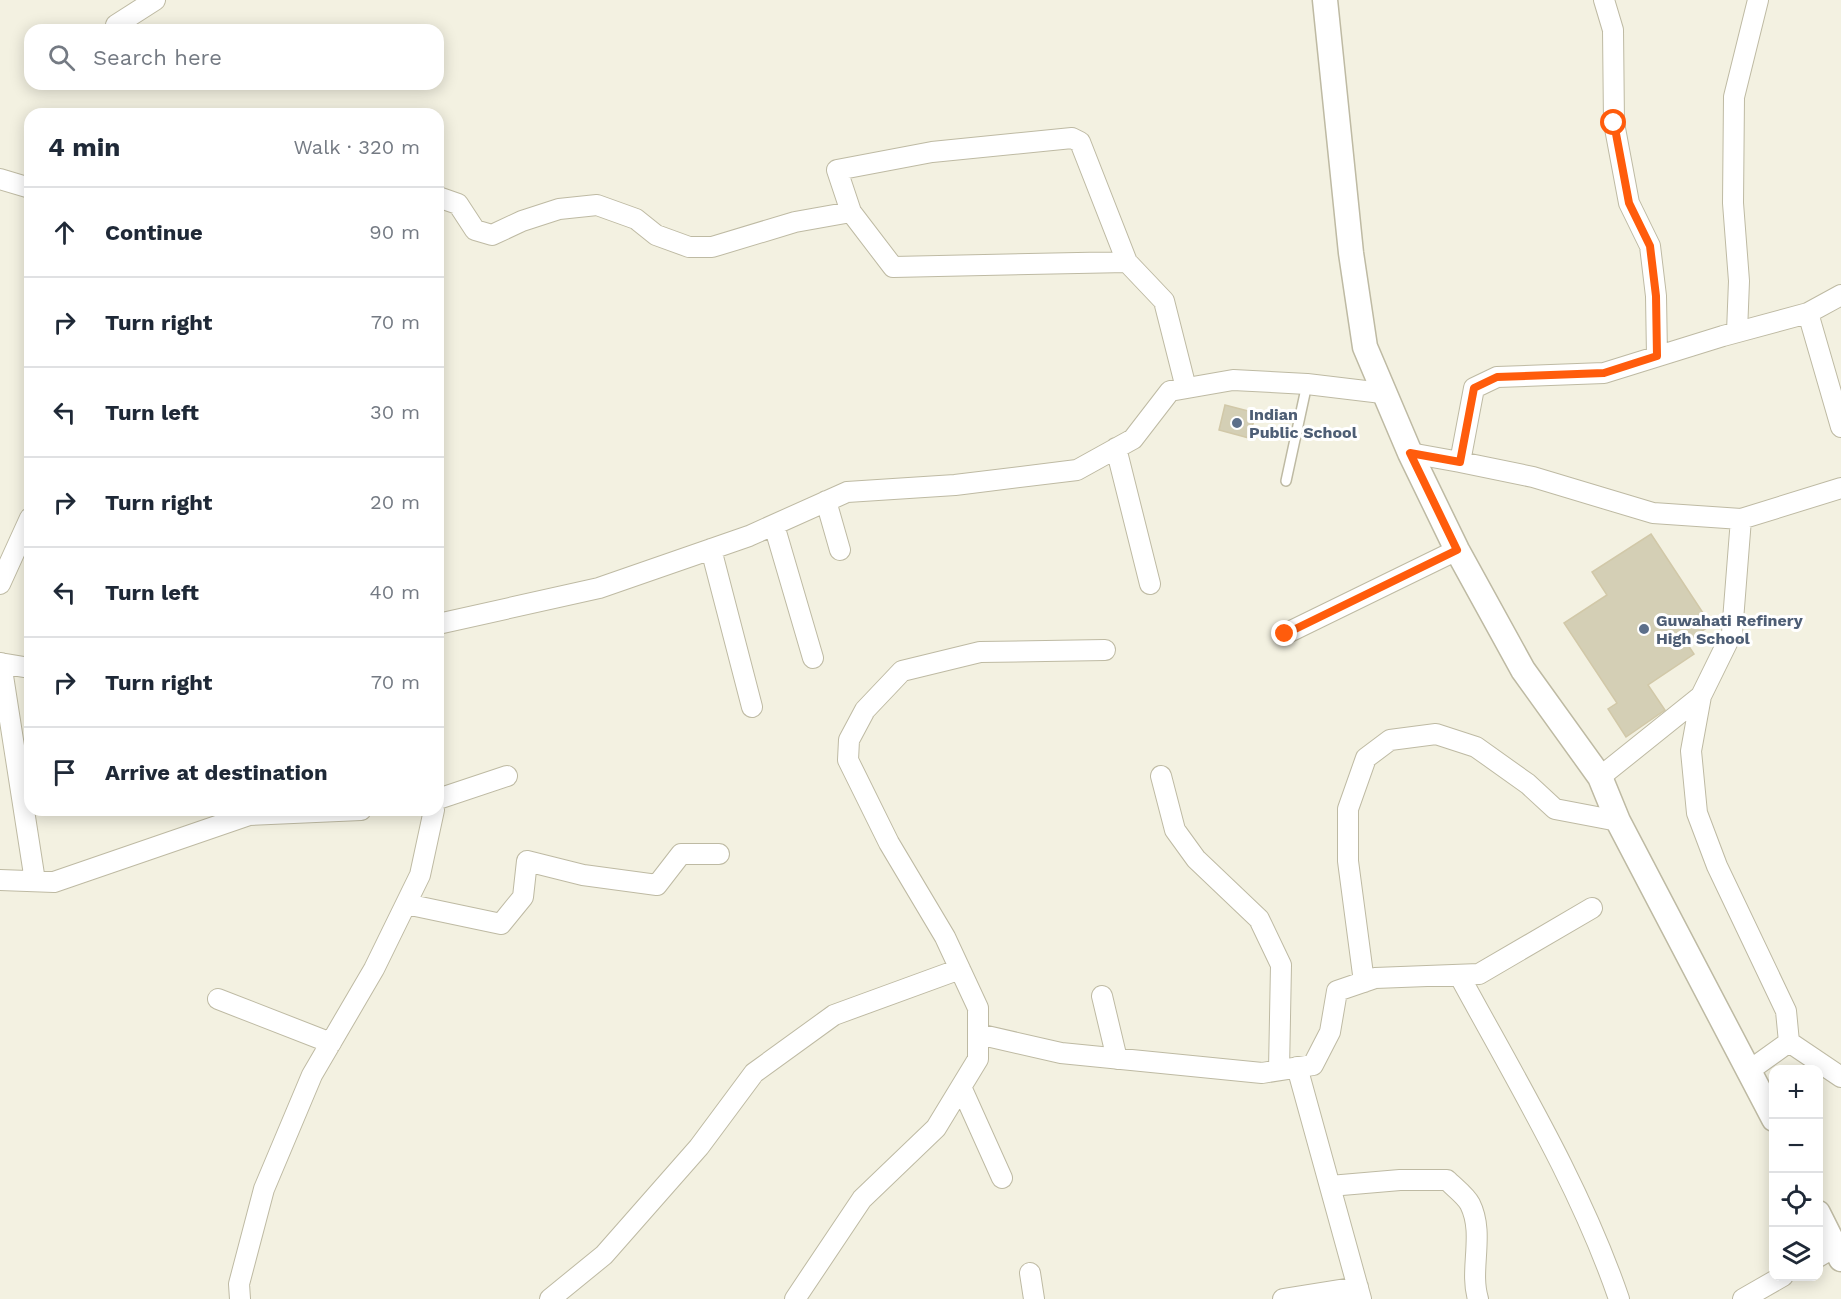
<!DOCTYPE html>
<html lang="en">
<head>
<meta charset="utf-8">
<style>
	body { margin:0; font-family:"Work Sans",sans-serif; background:#f6f6f7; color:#1f2937 }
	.controls { position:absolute; right:18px; bottom:18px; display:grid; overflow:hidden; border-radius:12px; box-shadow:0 3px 15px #0003 }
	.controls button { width:54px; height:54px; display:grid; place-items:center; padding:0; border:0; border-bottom:2px solid #e0e1e3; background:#fff; color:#1f2937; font:30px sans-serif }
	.stop { position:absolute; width:18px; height:18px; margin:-14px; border:4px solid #ff5c0c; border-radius:50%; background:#fff }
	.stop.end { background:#ff5c0c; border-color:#fff; box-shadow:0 2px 6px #0008 }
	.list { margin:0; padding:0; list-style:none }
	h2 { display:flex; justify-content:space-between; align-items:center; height:78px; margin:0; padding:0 24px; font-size:26px }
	h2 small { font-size:20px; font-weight:400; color:#747a83 }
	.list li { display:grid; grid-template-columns:39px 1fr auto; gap:18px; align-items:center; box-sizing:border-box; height:90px; padding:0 24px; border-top:2px solid #e0e1e3 }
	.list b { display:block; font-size:22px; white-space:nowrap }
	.list em { font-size:20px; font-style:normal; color:#747a83 }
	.icon { flex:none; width:33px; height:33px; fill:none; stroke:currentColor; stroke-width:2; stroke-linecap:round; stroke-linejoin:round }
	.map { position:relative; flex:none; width:1841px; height:1299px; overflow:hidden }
	.search { position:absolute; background:#fff; box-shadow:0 3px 15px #0003; left:24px; top:24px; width:420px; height:66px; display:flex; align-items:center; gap:15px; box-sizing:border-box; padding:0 21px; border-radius:18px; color:#747a83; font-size:22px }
	.panel { position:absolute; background:#fff; box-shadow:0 3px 15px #0003; left:24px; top:108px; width:420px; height:708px; border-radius:18px }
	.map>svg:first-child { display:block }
	.building { fill:#d4cfb5; stroke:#d1c8a8; stroke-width:1.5 }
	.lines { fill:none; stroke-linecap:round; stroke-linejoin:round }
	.service-casing { stroke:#bebaa3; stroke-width:12 }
	.minor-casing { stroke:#bebaa3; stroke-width:22 }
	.tertiary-casing { stroke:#bebaa3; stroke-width:27 }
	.service { stroke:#fff; stroke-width:9 }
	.minor { stroke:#fff; stroke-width:20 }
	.tertiary { stroke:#fff; stroke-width:24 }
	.route { stroke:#ff5c0c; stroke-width:8 }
	.service-dot { fill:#5c6f8a; stroke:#fff; stroke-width:2 }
	.labels { text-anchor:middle; stroke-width:6; stroke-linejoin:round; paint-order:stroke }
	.service-label { font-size:16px; font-weight:bold; fill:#4e5e75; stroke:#fff; text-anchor:start }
</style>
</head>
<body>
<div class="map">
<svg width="1841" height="1299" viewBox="0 0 1841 1299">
	<rect width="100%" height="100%" fill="#f3f1e1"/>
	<path class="building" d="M1225,405l31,8 -7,25 -30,-8z
		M1651,534l60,91 -25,17 8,12 -46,31 17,25 -39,27 -18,-28 9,-6 -53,-80 43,-28 -15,-23z"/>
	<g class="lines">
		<g class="service-casing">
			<path id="service" d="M1286,481l21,-97"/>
		</g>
		<g class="minor-casing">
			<path id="minor" d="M1604,0l9,30 1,93 15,80 21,43 6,50 1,60
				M116,25l39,-25
				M0,179l30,9
				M438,197l20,7 17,26 17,5 30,-14 37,-12 38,-4 39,14 20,16 33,12h23l83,-25 56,-10
				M1127,262l-47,-120 -8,-4 -140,14 -95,18 14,42 42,55 234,-5 37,39 22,87
				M1808,313l33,114
				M1737,332l2,-51 -6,-78 1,-106 24,-97
				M1116,448l34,136
				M1410,453l50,9 14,-74 23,-11 107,-4 119,-37 85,-23 33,-18
				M1460,462l73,15 120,36 88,6 100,-31
				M826,501l14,49
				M774,525l39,133
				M711,549l41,158
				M0,584l30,-66
				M438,624l161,-36 150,-52 98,-44 108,-7 122,-15 56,-31 37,-48 63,-11 74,4 75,9
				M1285,634l172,-84
				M0,663l30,5
				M1,663l34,218
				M1701,696l-10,55 6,62 20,53 69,145 3,31 -39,28
				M1161,776l14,54 21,29 63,60 22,46 -2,105
				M1600,777l101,-81 31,-63 9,-114
				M438,799l69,-23
				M0,880l54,2 195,-67 112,-5
				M406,904l95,20 22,-27 4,-36 56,14 74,10 24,-31h38
				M1459,975c57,105 121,210 160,324
				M1364,982l-16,-121v-52l18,-51 24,-18 46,-6 40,13 52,37 27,25 63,12
				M1102,996l15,63
				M218,999l113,44
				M978,1034l83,19 201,20 51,-8 17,-33 7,-41 38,-13 104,-4 113,-66
				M1789,1042l52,35
				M1297,1067l64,232
				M962,1089l40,89
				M1330,1186l70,-6h47c7,7 19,16 23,24 15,30 -1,65 8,95
				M1818,1257l17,-10
				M1030,1273l4,26
				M240,1299l-1,-15 25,-95 48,-114 62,-106 46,-94 14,-65
				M550,1299l54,-44 95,-108 55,-74 80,-58 126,-46
				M795,1299l67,-100 74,-71 42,-69v-51l-33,-71 -56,-94 -41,-83 1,-20 16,-30 37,-39 78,-19 125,-2
				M1283,1299l75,-12
				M1743,1299l40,-23"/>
		</g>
		<g class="tertiary-casing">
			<path id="tertiary" d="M1325,0l26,253 14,94 45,106 47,97 66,120 77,107 18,44 156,298
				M1818,1213l23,46"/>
		</g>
		<use href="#service" class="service"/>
		<use href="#minor" class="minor"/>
		<use href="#tertiary" class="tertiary"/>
	</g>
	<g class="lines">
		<path class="route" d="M1285,634l172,-84 -47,-97 50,9 14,-74 23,-11 107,-4 53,-17 -1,-60 -6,-50 -21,-43 -15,-80"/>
	</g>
	<g class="service-dot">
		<circle cx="1237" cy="423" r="6"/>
		<circle cx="1644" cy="629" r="6"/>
	</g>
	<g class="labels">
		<g class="service-label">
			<text x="1249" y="420">Indian<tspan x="1249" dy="18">Public School</tspan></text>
			<text x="1656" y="626">Guwahati Refinery<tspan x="1656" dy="18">High School</tspan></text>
		</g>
	</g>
</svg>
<div class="controls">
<button>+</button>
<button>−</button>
<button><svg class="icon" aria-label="locate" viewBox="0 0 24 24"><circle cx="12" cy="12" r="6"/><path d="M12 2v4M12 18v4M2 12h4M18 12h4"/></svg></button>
<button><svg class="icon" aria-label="layers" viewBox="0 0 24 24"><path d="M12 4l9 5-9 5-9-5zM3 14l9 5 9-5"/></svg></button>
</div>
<div class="stop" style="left:1614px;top:123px"></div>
<div class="stop end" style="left:1285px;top:634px"></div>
<div class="search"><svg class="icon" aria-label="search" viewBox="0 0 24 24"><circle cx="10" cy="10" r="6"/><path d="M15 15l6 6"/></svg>Search here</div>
<section class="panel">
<h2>4 min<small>Walk · 320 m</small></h2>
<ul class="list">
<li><svg class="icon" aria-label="ahead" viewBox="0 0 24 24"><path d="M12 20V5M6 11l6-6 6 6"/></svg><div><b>Continue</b></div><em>90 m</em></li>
<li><svg class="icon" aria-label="right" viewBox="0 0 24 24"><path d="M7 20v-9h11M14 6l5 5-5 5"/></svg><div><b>Turn right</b></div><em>70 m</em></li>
<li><svg class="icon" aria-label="left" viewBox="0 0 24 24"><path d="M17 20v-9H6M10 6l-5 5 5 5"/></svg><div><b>Turn left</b></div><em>30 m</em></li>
<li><svg class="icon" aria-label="right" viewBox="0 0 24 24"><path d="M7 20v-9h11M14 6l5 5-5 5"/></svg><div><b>Turn right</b></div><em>20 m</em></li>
<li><svg class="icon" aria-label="left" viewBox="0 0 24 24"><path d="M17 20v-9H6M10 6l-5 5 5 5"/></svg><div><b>Turn left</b></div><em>40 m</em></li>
<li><svg class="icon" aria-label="right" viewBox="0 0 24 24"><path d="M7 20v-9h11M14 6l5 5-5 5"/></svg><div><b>Turn right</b></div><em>70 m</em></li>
<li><svg class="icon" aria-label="arrive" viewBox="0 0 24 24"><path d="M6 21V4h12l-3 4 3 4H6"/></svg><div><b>Arrive at destination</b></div></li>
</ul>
</section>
</div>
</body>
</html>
